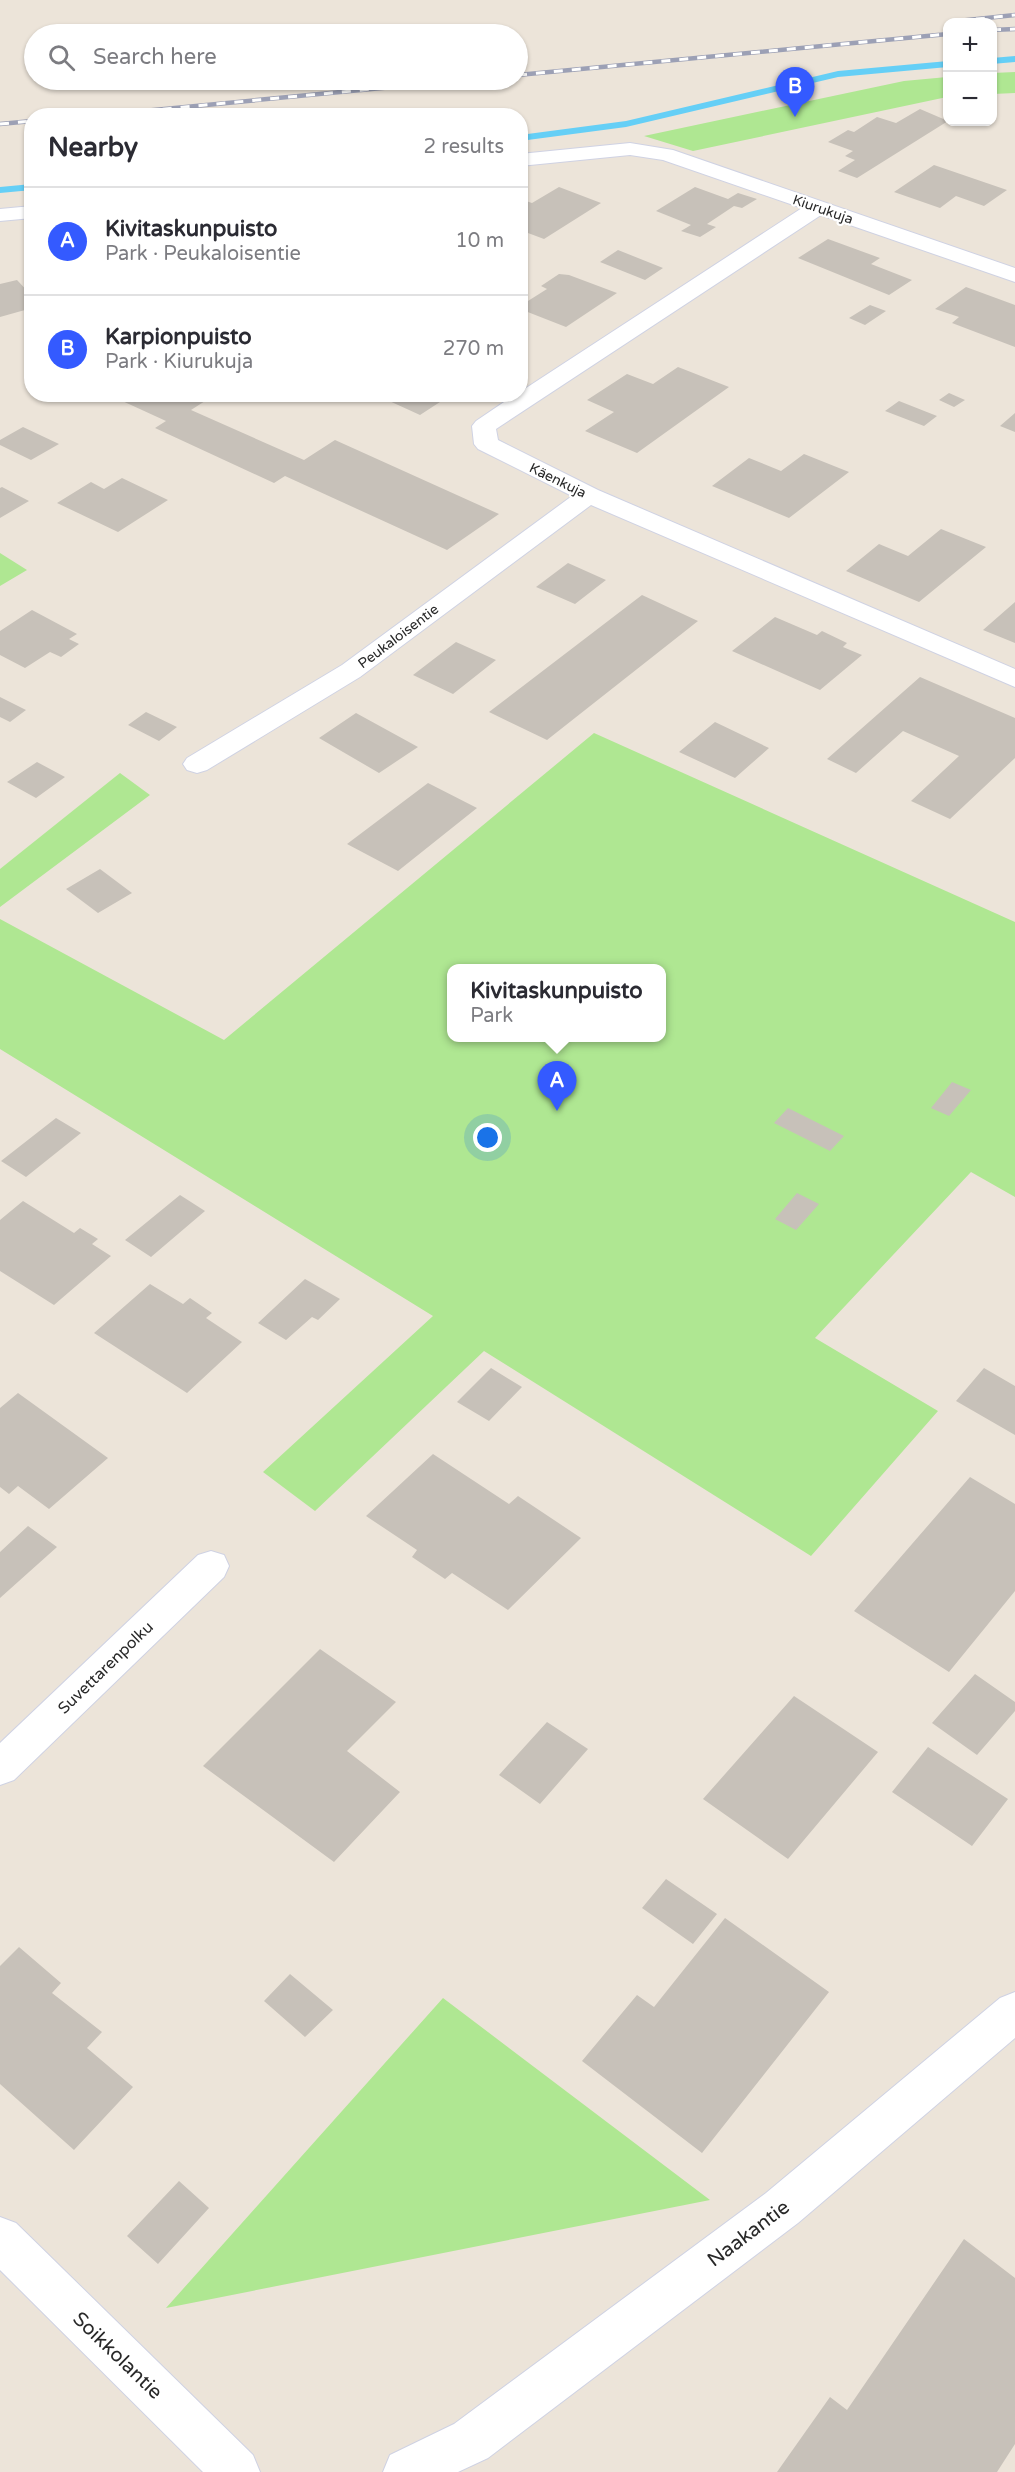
<!DOCTYPE html>
<html lang="en">
<head>
<meta charset="utf-8">
<style>
	body { margin:0; font-family:"Varela Round",sans-serif; background:#f7f7f7; color:#2b2b33 }
	.controls { position:absolute; right:18px; top:18px; display:grid; overflow:hidden; border-radius:12px; box-shadow:0 2px 4px #0004 }
	.controls button { width:54px; height:54px; display:grid; place-items:center; padding:0; border:0; border-bottom:2px solid #e1e1e2; background:#fff; color:#2b2b33; font:30px sans-serif }
	.you { position:absolute; left:488px; top:1138px; width:21px; height:21px; margin:-15px; border:4px solid #fff; border-radius:50%; background:#1a73e8; box-shadow:0 0 0 9px #1a73e833 }
	.badge { display:grid; place-items:center; width:39px; height:39px; border-radius:50%; background:#345aff; color:#fff; font-size:20px; font-weight:700 }
	.pin { position:absolute; translate:-50% -50px; filter:drop-shadow(0 2px 3px #0008) }
	.pin::after { content:''; position:absolute; top:32px; width:21px; height:18px; background:inherit; clip-path:polygon(0 0,100% 0,50% 100%) }
	.popup { position:absolute; left:447px; top:964px; width:219px; height:78px; box-sizing:border-box; display:grid; place-content:center; border-radius:12px; background:#fff; filter:drop-shadow(0 2px 4px #0005); font-size:20px; white-space:nowrap; color:#7c7c81 }
	.popup b { font-size:22px; color:#2b2b33 }
	.popup::after { content:''; position:absolute; left:50%; top:100%; margin-left:-12px; border:12px solid transparent; border-top-color:#fff }
	.list { margin:0; padding:0; list-style:none }
	h2 { display:flex; justify-content:space-between; align-items:center; height:78px; margin:0; padding:0 24px; font-size:26px }
	h2 small { font-size:20px; font-weight:400; color:#7c7c81 }
	.list li { display:grid; grid-template-columns:39px 1fr auto; gap:18px; align-items:center; box-sizing:border-box; height:108px; padding:0 24px; border-top:2px solid #e1e1e2 }
	.list b { display:block; font-size:22px; white-space:nowrap }
	.list p { margin:0; font-size:20px; white-space:nowrap; color:#7c7c81 }
	.list em { font-size:20px; font-style:normal; color:#7c7c81 }
	.icon { flex:none; width:33px; height:33px; fill:none; stroke:currentColor; stroke-width:2; stroke-linecap:round; stroke-linejoin:round }
	.map { position:relative; flex:none; width:1015px; height:2472px; overflow:hidden }
	.search { position:absolute; background:#fff; box-shadow:0 2px 4px #0004; left:24px; top:24px; width:504px; height:66px; display:flex; align-items:center; gap:15px; box-sizing:border-box; padding:0 21px; border-radius:33px; color:#7c7c81; font-size:22px }
	.panel { position:absolute; background:#fff; box-shadow:0 2px 4px #0004; left:24px; top:108px; width:504px; height:294px; border-radius:24px }
	.map>svg:first-child { display:block }
	.green { fill:#afe792; fill-rule:evenodd }
	.lines { fill:none; stroke-linecap:round; stroke-linejoin:round }
	.stream { fill:#65cff6; fill-rule:evenodd }
	.building { fill:#c7c1b9 }
	.minor-casing { stroke:#cfd2e3; stroke-width:2 }
	.minor { fill:#fff; fill-rule:evenodd }
	.rail-casing { stroke:#9ca0b5; stroke-width:4.5 }
	.rail { stroke:#fff; stroke-width:3; stroke-dasharray:9; stroke-linecap:butt }
	.labels { text-anchor:middle; stroke-width:4.5; stroke-linejoin:round; paint-order:stroke }
	.far-street-label { font-size:14px; fill:#292929; stroke:#fff }
	.street-label { font-size:16px; fill:#292929; stroke:#fff }
	.near-street-label { font-size:20px; fill:#292929; stroke:#fff }
</style>
</head>
<body>
<div class="map">
<svg width="1015" height="2472" viewBox="0 0 1015 2472">
	<rect width="100%" height="100%" fill="#ece4d9"/>
	<path class="green" d="M1015,72v21l-22,1v-21z
		M947,77v20l-254,54 -49,-15 260,-55z
		M0,553l27,17 -27,16z
		M594,733l421,189v275l-44,-25 -156,166 123,73 -127,145 -327,-205 -169,160 -52,-39 170,-156 -433,-267v-130l224,121zM452,968h210v70h-210z
		M120,773l30,22 -150,112v-38z
		M443,1998l267,202 -544,108z"/>
	<g class="lines">
		<path class="stream" d="M1015,56v6l-23,2v-6z
			M948,61v6l-110,10 -212,50 -106,14v-6l106,-14 212,-50z
			M32,184v6l-32,3v-6z"/>
	</g>
	<path class="building" d="M920,109l28,12 -91,57 -19,-7 17,-11 -10,-4 8,-5 -25,-9 20,-12 6,2 23,-15 19,6z
		M934,165l73,25 -23,16 -28,-10 -16,12 -46,-16z
		M559,187l42,16 -57,36 -24,-9v-31l12,4z
		M695,187l33,12 10,-6 19,6 -15,9 -8,-2 -27,18 9,3 -16,10 -19,-6 10,-6 -35,-14z
		M828,239l52,19 -9,6 41,16 -23,15 -91,-37z
		M618,250l45,18 -18,12 -45,-18z
		M559,274l10,1 48,18 -51,34 -46,-18v-3l27,-17 -6,-3z
		M17,280l15,16v12l-32,9v-33z
		M966,287l49,18v42l-63,-24 7,-6 -24,-8z
		M870,305l16,6 -21,14 -16,-7z
		M678,367l51,20 -92,66 -52,-22 29,-19 -27,-12 40,-26 26,10z
		M949,393l16,7 -11,7 -15,-7z
		M107,394h109l-25,16 113,50 31,-20 164,74 -52,36 -162,-74 -11,7 -119,-55 11,-7z
		M374,394h48l18,8 -20,13z
		M899,401l38,15 -13,10 -39,-15z
		M1015,413v19l-15,-6z
		M23,427l36,17 -28,16 -31,-15v-5z
		M804,454l45,18 -60,46 -77,-32 37,-28 32,13z
		M122,478l46,22 -50,32 -61,-29 34,-21 13,7z
		M2,487l27,14 -29,17v-30z
		M941,529l45,18 -67,55 -73,-31 33,-27 29,12z
		M568,563l38,17 -31,24 -39,-17z
		M642,595l56,26 -151,119 -58,-28z
		M1015,602v41l-32,-13z
		M32,610l45,24 -8,5 10,5 -18,13 -11,-5 -25,16 -25,-13v-24z
		M775,617l42,18 5,-4 25,12 -4,4 19,8 -42,35 -88,-39z
		M456,642l40,18 -43,34 -40,-19z
		M920,677l95,41v40l-65,61 -39,-18 48,-45 -56,-25 -47,42 -29,-14z
		M0,697l26,13 -16,12 -10,-5z
		M146,712l31,15 -18,14 -31,-16z
		M356,713l62,34 -39,26 -60,-35z
		M715,722l54,26 -34,30 -56,-26z
		M37,762l28,15 -29,21 -29,-16z
		M428,783l49,25 -79,63 -51,-27z
		M100,869l32,24 -34,20 -32,-24z
		M952,1082l19,8 -22,26 -18,-8z
		M788,1108l56,28 -14,15 -56,-28z
		M56,1118l25,15 -55,44 -25,-16z
		M797,1193l22,11 -23,26 -21,-11z
		M180,1195l25,16 -54,46 -26,-17z
		M23,1201l51,32 6,-5 18,11 -6,5 19,12 -57,49 -54,-34v-51z
		M305,1279l35,20 -22,21 -6,-3 -26,23 -28,-17z
		M150,1284l33,20 7,-6 22,15 -6,5 36,24 -55,51 -93,-60z
		M491,1368l31,19 -33,34 -32,-19z
		M984,1368l31,18v49l-59,-34z
		M18,1393l90,65 -59,51 -31,-23 -9,8 -9,-7v-79z
		M433,1454l76,50 9,-8 63,42 -73,72 -56,-37 -7,6 -33,-22 5,-7 -51,-34z
		M970,1477l45,27v87l-66,81 -95,-61z
		M28,1526l29,21 -57,51v-46z
		M320,1649l76,53 -49,49 53,41 -66,70 -131,-96z
		M975,1674l40,28v9l-38,44 -45,-32z
		M794,1696l84,56 -90,107 -85,-60z
		M547,1722l41,27 -48,55 -41,-29z
		M928,1747l80,52 -36,47 -80,-54z
		M666,1879l51,35 -24,30 -51,-36z
		M725,1918l104,74 -127,161 -120,-92 55,-66 17,12z
		M19,1947l42,36 -9,10 50,39 -15,16 46,39 -59,63 -74,-66v-118z
		M290,1974l43,36 -28,27 -41,-36z
		M179,2181l30,27 -51,56 -31,-28z
		M964,2239l51,39v166l-18,28h-220l53,-75 17,13z"/>
	<g class="lines">
		<g class="minor-casing">
			<path id="minor" d="M630,143l43,7 342,118v14l-194,-67 -325,214 2,11 100,50 417,179v18l-424,-182 -231,172 -153,93 -10,3 -10,-3 -4,-6 4,-6 155,-93 230,-169 -94,-47 -4,-5 -2,-18 4,-5 40,-27h4v-2l282,-184 -139,-48 -33,-5 -110,11v-12z
				M32,206v12l-32,3v-12z
				M211,1551l13,4 5,11 -5,11 -210,203 -14,5v-42l198,-188z
				M1015,1992v46l-217,185 -310,235 -30,14h-75l7,-17 64,-31 312,-231 234,-195z
				M0,2217l16,6 237,232 7,17h-57l-203,-202z"/>
		</g>
		<use href="#minor" class="minor"/>
		<g class="rail-casing">
			<path id="rail" d="M958,21l57,-6
				M992,30l23,-1
				M518,75l430,-41
				M91,116l375,-36
				M0,124l32,-3"/>
		</g>
		<use href="#rail" class="rail"/>
	</g>
	<g class="labels">
		<g class="far-street-label">
			<text transform="translate(823 209) rotate(19)" y="5">Kiurukuja</text>
			<text transform="translate(558 480) rotate(26)" y="5">Käenkuja</text>
			<text transform="translate(398 636) rotate(-37)" y="5">Peukaloisentie</text>
		</g>
		<g class="street-label">
			<text transform="translate(105 1667) rotate(-44)" y="6">Suvettarenpolku</text>
		</g>
		<g class="near-street-label">
			<text transform="translate(748 2233) rotate(-37)" y="7">Naakantie</text>
			<text transform="translate(118 2355) rotate(44)" y="7">Soikkolantie</text>
		</g>
	</g>
</svg>
<div class="controls">
<button>+</button>
<button>−</button>
</div>
<div class="you"></div>
<div class="pin badge" style="left:557px;top:1111px">A</div>
<div class="popup"><b>Kivitaskunpuisto</b>Park</div>
<div class="pin badge" style="left:795px;top:117px">B</div>
<div class="search"><svg class="icon" aria-label="search" viewBox="0 0 24 24"><circle cx="10" cy="10" r="6"/><path d="M15 15l6 6"/></svg>Search here</div>
<section class="panel">
<h2>Nearby<small>2 results</small></h2>
<ul class="list">
<li><span class="badge">A</span><div><b>Kivitaskunpuisto</b><p>Park · Peukaloisentie</p></div><em>10 m</em></li>
<li><span class="badge">B</span><div><b>Karpionpuisto</b><p>Park · Kiurukuja</p></div><em>270 m</em></li>
</ul>
</section>
</div>
</body>
</html>
